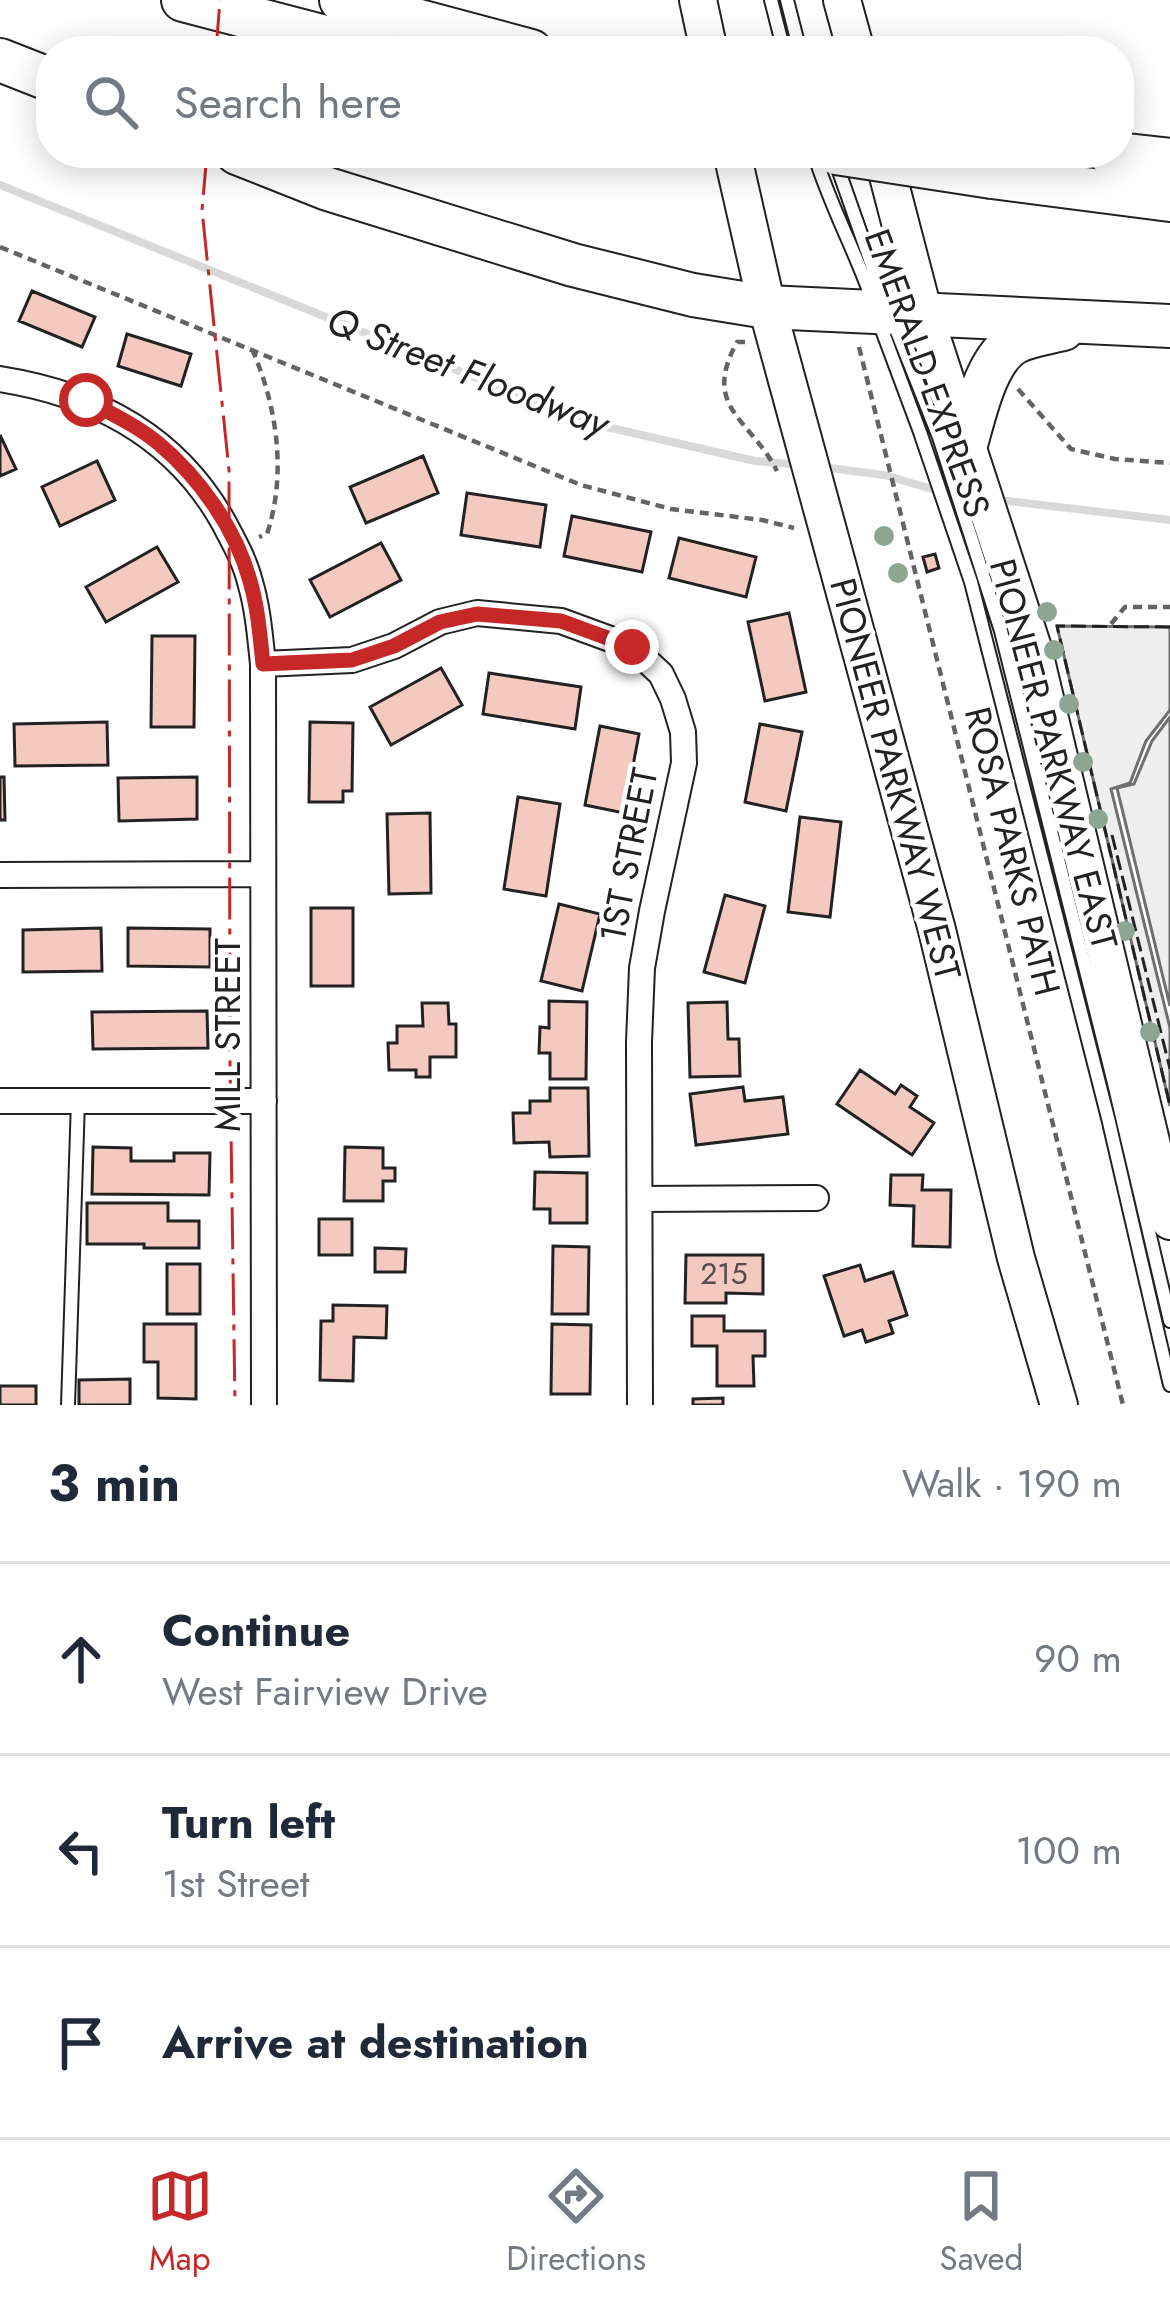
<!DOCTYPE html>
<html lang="en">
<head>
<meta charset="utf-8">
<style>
	body { margin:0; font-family:Jost,sans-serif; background:#f2f2f3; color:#1f2937 }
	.stop { position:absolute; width:36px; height:36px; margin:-27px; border:9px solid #c62828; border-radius:50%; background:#fff }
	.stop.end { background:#c62828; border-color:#fff; box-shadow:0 3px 12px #0008 }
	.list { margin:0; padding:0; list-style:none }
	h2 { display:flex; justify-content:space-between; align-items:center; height:156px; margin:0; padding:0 48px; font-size:51px }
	h2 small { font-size:39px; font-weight:400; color:#747a83 }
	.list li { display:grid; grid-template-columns:78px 1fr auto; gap:36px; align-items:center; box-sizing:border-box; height:192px; padding:0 48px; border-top:3px solid #e0e1e3 }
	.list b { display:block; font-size:45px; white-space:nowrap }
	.list p { margin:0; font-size:39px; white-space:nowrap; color:#747a83 }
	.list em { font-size:39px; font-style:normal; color:#747a83 }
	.icon { flex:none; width:66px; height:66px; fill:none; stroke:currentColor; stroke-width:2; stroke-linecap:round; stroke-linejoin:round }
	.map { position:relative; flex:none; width:1170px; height:1405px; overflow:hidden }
	.search { position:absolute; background:#fff; box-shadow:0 6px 30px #0003; left:36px; right:36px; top:36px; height:132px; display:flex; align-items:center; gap:30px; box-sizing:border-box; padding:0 42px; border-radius:48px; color:#747a83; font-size:45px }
	.sheet { height:732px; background:#fff }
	nav { display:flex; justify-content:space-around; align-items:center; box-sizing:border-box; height:168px; border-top:3px solid #e0e1e3; background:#fff; font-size:33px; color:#747a83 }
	nav a { display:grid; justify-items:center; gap:6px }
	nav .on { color:#c62828 }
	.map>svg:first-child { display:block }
	.green { fill:#eee; stroke:#6f6f6f; stroke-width:3 }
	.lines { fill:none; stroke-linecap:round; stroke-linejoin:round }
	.stream { stroke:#d9d9d9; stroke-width:8 }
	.building { fill:#f3c9c0; stroke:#222; stroke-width:3 }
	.service-casing { stroke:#222; stroke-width:16 }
	.minor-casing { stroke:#222; stroke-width:28 }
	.primary-casing { stroke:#222; stroke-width:40 }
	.motorway-casing { stroke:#222; stroke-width:46 }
	.path { stroke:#646464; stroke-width:4.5; stroke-dasharray:9 6; stroke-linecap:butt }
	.service { stroke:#fff; stroke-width:12 }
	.minor { stroke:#fff; stroke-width:24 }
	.primary { stroke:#fff; stroke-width:36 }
	.motorway { stroke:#fff; stroke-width:42 }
	.motorway-bridge-casing { stroke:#222; stroke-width:46; stroke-linecap:butt }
	.motorway-bridge { stroke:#fff; stroke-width:42 }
	.fence { stroke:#222; stroke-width:3; stroke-dasharray:15 6; stroke-linecap:butt }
	.power { stroke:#c62828; stroke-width:3; stroke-dasharray:42 9 6 9; stroke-linecap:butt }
	.tree { fill:#8da692 }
	.route { stroke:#c62828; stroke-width:15 }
	.labels { text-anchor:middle; stroke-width:9; stroke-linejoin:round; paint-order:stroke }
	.number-label { font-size:30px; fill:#564c4a }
	.street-label { font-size:36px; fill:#222; stroke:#fff }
	.water-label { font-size:39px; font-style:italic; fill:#222; stroke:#fff }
</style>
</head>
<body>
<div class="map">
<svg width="1170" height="1405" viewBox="0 0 1170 1405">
	<rect width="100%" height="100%" fill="#fff"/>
	<path class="green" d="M1057,626l113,1v83l-24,31 -16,42 -19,6 59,239v78z
		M1170,717v289l-53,-218 17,-4 18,-43z"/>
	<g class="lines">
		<path class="stream" d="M0,185l585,237 170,39 46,4
			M822,467l62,8 48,14 28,5
			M999,500l171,20"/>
	</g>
	<path class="building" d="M32,291l63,26 -13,30 -63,-26z
		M127,334l64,20 -10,32 -63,-20z
		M0,435l16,34 -16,7z
		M423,456l15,37 -72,30 -16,-36z
		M97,461l18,39 -55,26 -18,-39z
		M467,493l79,12 -6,42 -79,-12z
		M572,516l79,16 -9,40 -78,-16z
		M679,538l77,19 -10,40 -77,-19z
		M381,543l20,37 -71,37 -20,-37z
		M157,547l21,35 -72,40 -20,-35z
		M935,554l4,14 -12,4 -4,-15z
		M789,613l17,79 -41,9 -17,-79z
		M152,636h43l-1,91h-43z
		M441,668l21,37 -71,40 -21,-38z
		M489,673l92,14 -6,42 -92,-15z
		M107,722l1,43 -93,1 -1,-42z
		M310,722l43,1 -1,68h-9v11h-34z
		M760,724l42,8 -16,79 -41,-9z
		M600,726l39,8 -15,79 -39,-8z
		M0,777h4l1,43h-5z
		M197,777v42l-78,2 -1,-43z
		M518,797l42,7 -14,92 -42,-7z
		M430,813l1,80 -42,1 -2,-80z
		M800,817l41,5 -11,95 -42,-5z
		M725,895l40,11 -20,77 -41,-11z
		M559,904l41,10 -18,77 -41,-10z
		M311,908h42v78h-42z
		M101,928l1,43 -79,1v-42z
		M128,928l82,1v38l-82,-1z
		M549,1001l38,1 -1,77h-36v-26h-11l1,-26 9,1z
		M727,1002l1,37h11l1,37 -50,1 -2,-74z
		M422,1003h26l1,21h7v33h-26v20h-14v-7h-27l-1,-27h9v-17h26z
		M207,1011l1,37 -115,1 -1,-37z
		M860,1070l35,24 6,-9 16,11 -7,11 24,16 -22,32 -75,-51z
		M743,1087l2,14 38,-4 5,37 -92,11 -6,-51z
		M550,1088h38l1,68 -39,1 -1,-15 -35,1 -1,-30h17v-12h20z
		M93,1147l38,1v13h43v-8h36l-1,42 -117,-1z
		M345,1147l38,1v20h12v13h-12v20h-39z
		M535,1172l52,1v50h-37v-14h-16z
		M891,1175h32l-1,15h29l-1,57 -37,-1 1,-40 -24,-1z
		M87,1203h81v18h31v27h-55v-4h-57z
		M319,1219h33v36h-33z
		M553,1246l36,1 -1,67h-36z
		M375,1248l31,1 -1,23h-30z
		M686,1255h77v39l-37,-1v10h-41z
		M167,1264h33v50h-33z
		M860,1265l5,16 28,-9 14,43 -18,6 4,12 -27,9 -4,-12 -18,6 -20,-60z
		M333,1305l54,1 -1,32 -32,-1 -1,44 -33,-1 1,-59h12z
		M692,1316h32v15h41v25h-12l1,30h-37v-40h-25z
		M144,1324h52v75l-38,-1v-36h-14z
		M552,1324l39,1 -1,69h-39z
		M130,1379v26h-51v-25z
		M0,1386h36v19h-36z
		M723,1398v7h-30v-6z"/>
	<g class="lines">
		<g class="service-casing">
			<path id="service" d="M771,0l13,51
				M787,0l13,51
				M814,153c15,51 42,99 59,149
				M835,160l51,145
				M879,322l41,110 51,150 137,536 62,267
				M894,324l45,113 62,194 113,452 56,238
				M68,1405l10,-304"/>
		</g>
		<g class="minor-casing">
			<path id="minor" d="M0,379c95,15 176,57 224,144 10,19 21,38 26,59 8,27 10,54 13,82l1,741
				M263,664l89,-4 42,-14 46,-24 37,-9 84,8 71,26 29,27 12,25 10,33 1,31 -32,148 -10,57 -3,74 1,363
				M0,875l262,-1
				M0,1101h264
				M640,1199l176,-1"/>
		</g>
		<g class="primary-casing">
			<path id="primary" d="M698,0l11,51
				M842,0l14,51
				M732,153l35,154 170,623 79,328 43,147
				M882,153l42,161 109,334 137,573"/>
		</g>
		<g class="motorway-casing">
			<path id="motorway" d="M183,0l196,51
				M341,0l190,51
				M0,60l51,20
				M237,153l91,36 245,76 120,30 74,12 403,19
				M1109,153l61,7
				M992,177l178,23
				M966,444c9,-30 20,-87 50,-102 13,-7 32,-9 47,-13"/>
		</g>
		<path class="path" d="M0,247l581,238 90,24 91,11 32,8
			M745,342h-8c-36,66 13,76 40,129
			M859,347l264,1058
			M252,349c25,57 35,125 15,185l-8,3
			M1018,389l53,60 44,10 55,4
			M1111,624l14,-17h45"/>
		<use href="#service" class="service"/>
		<use href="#minor" class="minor"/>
		<use href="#primary" class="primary"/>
		<use href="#motorway" class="motorway"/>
		<g class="motorway-bridge-casing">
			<path id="motorway-bridge" d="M836,153l156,24"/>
		</g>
		<use href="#motorway-bridge" class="motorway-bridge"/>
		<path class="fence" d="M1170,627l-113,-1 113,480
			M1112,835l58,234"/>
		<path class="power" d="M216,51l4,-51
			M207,153l-5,57 27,260 1,593 5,342"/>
	</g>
	<g class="tree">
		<circle cx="884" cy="536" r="10"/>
		<circle cx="898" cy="573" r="10"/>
		<circle cx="1047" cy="612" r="10"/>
		<circle cx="1054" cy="650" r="10"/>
		<circle cx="1069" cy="704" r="10"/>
		<circle cx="1083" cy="762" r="10"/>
		<circle cx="1098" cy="819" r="10"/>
		<circle cx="1125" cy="931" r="10"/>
		<circle cx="1150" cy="1032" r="10"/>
	</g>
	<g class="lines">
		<path class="route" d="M86,400c24,13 50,25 72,43 41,34 78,86 92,138 8,27 10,55 13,83l89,-4 42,-14 46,-24 37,-8 84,7 71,26"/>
	</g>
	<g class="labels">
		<g class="number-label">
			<text x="724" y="1284">215</text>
		</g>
		<g class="street-label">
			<text transform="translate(928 373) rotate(70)" y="13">EMERALD EXPRESS</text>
			<text transform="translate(1054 754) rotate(75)" y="13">PIONEER PARKWAY EAST</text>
			<text transform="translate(896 779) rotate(75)" y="13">PIONEER PARKWAY WEST</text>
			<text transform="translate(1013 851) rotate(76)" y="13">ROSA PARKS PATH</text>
			<text transform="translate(628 855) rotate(-79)" y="13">1ST STREET</text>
			<text transform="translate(227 1035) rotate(-90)" y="13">MILL STREET</text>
		</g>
		<g class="water-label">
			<text transform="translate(468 371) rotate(21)" y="14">Q Street Floodway</text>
		</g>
	</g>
</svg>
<div class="stop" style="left:86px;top:400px"></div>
<div class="stop end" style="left:632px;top:647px"></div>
<div class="search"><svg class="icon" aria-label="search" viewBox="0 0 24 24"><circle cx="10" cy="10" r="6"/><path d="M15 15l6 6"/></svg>Search here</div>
</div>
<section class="sheet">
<h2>3 min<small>Walk · 190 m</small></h2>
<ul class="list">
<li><svg class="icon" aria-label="ahead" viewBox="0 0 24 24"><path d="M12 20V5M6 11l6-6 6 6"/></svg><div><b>Continue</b><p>West Fairview Drive</p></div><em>90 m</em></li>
<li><svg class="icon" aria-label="left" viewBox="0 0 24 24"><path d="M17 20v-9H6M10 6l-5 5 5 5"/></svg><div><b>Turn left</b><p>1st Street</p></div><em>100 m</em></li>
<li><svg class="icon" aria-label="arrive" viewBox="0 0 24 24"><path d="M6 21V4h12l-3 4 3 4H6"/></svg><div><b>Arrive at destination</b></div></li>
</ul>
</section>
<nav>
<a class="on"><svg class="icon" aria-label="map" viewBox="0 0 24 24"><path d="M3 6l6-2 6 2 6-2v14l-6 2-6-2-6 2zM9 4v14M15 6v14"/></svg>Map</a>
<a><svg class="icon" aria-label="directions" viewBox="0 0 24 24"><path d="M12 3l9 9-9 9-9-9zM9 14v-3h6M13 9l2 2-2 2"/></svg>Directions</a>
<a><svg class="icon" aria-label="saved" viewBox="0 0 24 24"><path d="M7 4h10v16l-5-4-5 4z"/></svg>Saved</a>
</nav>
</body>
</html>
